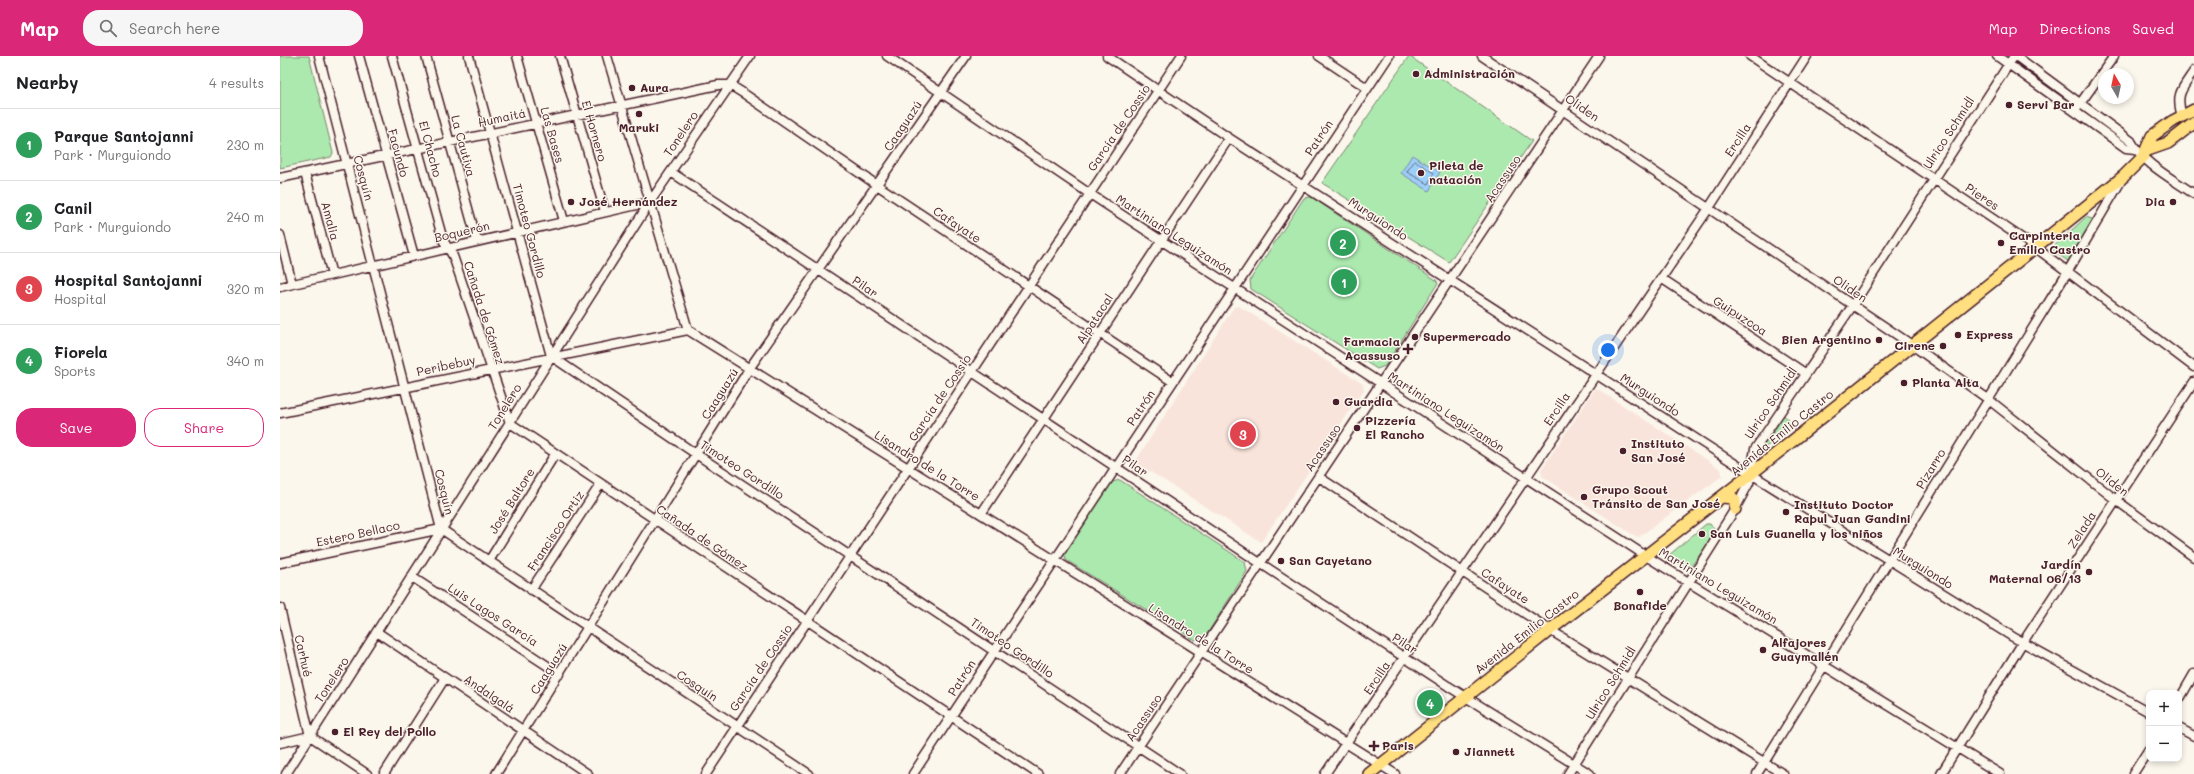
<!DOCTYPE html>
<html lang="en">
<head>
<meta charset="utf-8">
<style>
	body { margin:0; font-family:Mali,sans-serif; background:#f6f6f6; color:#202124 }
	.controls { position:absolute; right:12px; bottom:12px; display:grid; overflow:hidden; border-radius:8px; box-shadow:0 2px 6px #0003 }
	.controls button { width:36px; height:36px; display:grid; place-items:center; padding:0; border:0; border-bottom:1px solid #e0e0e0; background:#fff; color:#202124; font:20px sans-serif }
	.compass { position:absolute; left:1818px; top:12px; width:36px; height:36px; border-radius:50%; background:#fff; box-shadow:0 2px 6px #0003; rotate:351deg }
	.you { position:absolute; left:1328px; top:294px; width:14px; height:14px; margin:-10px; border:3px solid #fff; border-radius:50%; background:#1a73e8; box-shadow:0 0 0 6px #1a73e833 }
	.badge { display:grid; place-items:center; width:26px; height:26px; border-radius:50%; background:#db2777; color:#fff; font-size:13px; font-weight:700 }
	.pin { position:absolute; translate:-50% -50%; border:2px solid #fff; box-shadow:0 1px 4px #0006 }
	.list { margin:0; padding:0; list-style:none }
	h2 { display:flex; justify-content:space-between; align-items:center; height:52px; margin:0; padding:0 16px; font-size:17px }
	h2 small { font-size:13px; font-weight:400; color:#757577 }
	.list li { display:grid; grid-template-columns:26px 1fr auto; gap:12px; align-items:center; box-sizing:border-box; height:72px; padding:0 16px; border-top:1px solid #e0e0e0 }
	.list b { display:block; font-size:15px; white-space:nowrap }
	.list p { margin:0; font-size:13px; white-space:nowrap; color:#757577 }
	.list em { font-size:13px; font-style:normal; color:#757577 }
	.actions { display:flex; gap:8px; padding:12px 16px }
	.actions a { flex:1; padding:9px 0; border:1px solid #db2777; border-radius:16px; text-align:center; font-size:14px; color:#db2777 }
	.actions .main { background:#db2777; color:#fff }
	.icon { flex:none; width:22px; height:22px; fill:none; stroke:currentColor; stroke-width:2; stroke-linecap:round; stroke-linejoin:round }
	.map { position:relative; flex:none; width:1914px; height:718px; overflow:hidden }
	header { display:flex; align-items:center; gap:24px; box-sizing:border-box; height:56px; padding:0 20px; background:#db2777; color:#fff }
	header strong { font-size:19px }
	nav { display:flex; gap:22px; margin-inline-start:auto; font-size:14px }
	.search { width:280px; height:36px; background:#f6f6f6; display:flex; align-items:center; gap:10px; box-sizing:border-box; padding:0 14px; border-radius:16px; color:#757577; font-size:15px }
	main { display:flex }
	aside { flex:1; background:#fff }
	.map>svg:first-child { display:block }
	.built { fill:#f9e4db }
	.green { fill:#ace9af; stroke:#7b846d }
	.water { fill:#9ccff9; stroke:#7b89a7 }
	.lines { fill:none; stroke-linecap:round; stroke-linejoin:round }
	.shore { stroke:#6b657d; stroke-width:1 }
	.minor-casing { stroke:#4a1f2b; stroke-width:11 }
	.major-casing { stroke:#4a1f2b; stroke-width:14 }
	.minor { stroke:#fbf7ec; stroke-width:8 }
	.major { stroke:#ffdf80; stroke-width:11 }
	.poi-dot { fill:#4a1f2b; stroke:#fbf7ec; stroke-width:1.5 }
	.labels { text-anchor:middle; stroke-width:3; stroke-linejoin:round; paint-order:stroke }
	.poi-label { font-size:12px; font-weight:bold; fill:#4a1f2b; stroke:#fbf7ec; text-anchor:start }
	.street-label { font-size:12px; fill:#4a1f2b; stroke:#fbf7ec }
</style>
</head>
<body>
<header>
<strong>Map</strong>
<div class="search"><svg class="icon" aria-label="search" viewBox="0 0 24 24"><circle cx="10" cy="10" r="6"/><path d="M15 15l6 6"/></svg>Search here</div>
<nav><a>Map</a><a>Directions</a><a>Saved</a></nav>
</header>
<main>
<aside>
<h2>Nearby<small>4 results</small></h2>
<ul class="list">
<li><span class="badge" style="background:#2e9e5b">1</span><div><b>Parque Santojanni</b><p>Park · Murguiondo</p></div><em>230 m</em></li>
<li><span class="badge" style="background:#2e9e5b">2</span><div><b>Canil</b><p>Park · Murguiondo</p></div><em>240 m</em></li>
<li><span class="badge" style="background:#e0444e">3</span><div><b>Hospital Santojanni</b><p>Hospital</p></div><em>320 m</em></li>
<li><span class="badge" style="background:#2e9e5b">4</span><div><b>Fiorela</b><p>Sports</p></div><em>340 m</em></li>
</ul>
<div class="actions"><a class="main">Save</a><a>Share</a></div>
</aside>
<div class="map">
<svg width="1914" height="718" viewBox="0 0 1914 718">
	<rect width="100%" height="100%" fill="#fbf7ec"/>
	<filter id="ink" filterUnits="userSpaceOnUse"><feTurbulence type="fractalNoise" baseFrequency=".025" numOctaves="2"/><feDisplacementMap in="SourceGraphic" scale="8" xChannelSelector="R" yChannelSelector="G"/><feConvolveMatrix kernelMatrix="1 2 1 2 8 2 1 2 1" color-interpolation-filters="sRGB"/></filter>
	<g filter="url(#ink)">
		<path class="built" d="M959,250l124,78 1,6 -103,152 -126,-80 99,-155z
			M1316,332l125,81 1,7 -83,61 -4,-1 -93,-60 -1,-6z"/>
		<path class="green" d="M0,0h29l24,97 -2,4 -51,11z
			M1129,0l123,85 -83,121 -127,-79z
			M1031,141l125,83 2,3 -53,83 -8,3 -126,-80 -1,-9 54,-82z
			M1806,161l6,2 1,3 -24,40 -18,-13z
			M1503,358l11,13 -34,24 3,-5z
			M840,424l125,82 2,9 -42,66 -10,3 -129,-80 -2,-9 48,-69z
			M1426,468h4l4,5 -1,8 -24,32h-3l-18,-13z"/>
		<path class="water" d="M1132,99l28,17 -11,19 -28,-18z"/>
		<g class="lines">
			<path class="shore" d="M1135,105l19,12 -6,11 -21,-12z"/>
			<g class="minor-casing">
				<path id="minor" d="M39,0l122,473 368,245
					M79,0l55,200
					M112,0l51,184 10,16 57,167 528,351
					M146,0l51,185
					M189,0l82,300 145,98 484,320
					M237,0l47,165
					M280,0l45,156
					M327,0l81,274 707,444
					M607,0l203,138 556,362 354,218
					M827,0l122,82 522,336 262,163 136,75
					M1039,0l48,32
					M1202,0l430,289 76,54 128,101 78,57
					M1470,0l285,191 159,120
					M1717,0l129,92 9,1
					M1736,0l115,85c12,23 42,38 63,53
					M1797,52l37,-52
					M1902,60c-7,-22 0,-27 12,-45
					M391,116l589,391 188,123 142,88
					M25,117l27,102
					M0,122l438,-93h12l13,8 134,92 296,197
					M0,179l12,49
					M1381,222l144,95
					M0,231l370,-85
					M0,357l408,-83
					M1039,421l231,153 233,144
					M701,458l248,-376
					M209,505l66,-107
					M0,507l161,-34
					M132,521l148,97
					M251,534l69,-105
					M0,552l30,128 57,38
					M97,576l211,142
					M1899,644l15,-26
					M1899,672l15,8
					M0,687l30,-7
					M6,718l364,-572 100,-146
					M104,718l61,-96
					M216,718l253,-405 217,-313
					M426,718l475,-718
					M633,718l476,-718
					M840,718l479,-718
					M1045,718l384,-566 98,-152
					M1288,718l167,-265 14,-26 6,-34 98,-144 161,-249
					M1477,718l311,-503 53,-90
					M1661,718l82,-132 171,-260
					M1853,718l16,-25"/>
			</g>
			<g class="major-casing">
				<path id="major" d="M1868,94l20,-7 26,-20
					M1442,441l11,1 2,3v8
					M1089,718l181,-144 201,-156 297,-237 76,-61 19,-19 9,-21 21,-15 21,-11"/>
			</g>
			<use href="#minor" class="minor"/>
			<use href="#major" class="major"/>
		</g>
	</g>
	<g class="poi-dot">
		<circle cx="1136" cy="18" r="4"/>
		<circle cx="352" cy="32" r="4"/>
		<circle cx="1729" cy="49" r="4"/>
		<circle cx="359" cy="58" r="4"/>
		<circle cx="1141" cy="117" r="4"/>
		<circle cx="291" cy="146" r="4"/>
		<circle cx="1893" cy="146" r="4"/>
		<circle cx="1721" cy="187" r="4"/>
		<circle cx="1678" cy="279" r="4"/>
		<circle cx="1135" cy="281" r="4"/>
		<circle cx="1599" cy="284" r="4"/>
		<circle cx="1663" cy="290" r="4"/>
		<path d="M1126 287h4v4h4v4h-4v4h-4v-4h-4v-4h4z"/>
		<circle cx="1624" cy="327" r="4"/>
		<circle cx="1056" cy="346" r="4"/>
		<circle cx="1077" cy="372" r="4"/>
		<circle cx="1343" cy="395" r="4"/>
		<circle cx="1304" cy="441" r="4"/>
		<circle cx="1506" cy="456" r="4"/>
		<circle cx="1422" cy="478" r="4"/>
		<circle cx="1001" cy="505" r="4"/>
		<circle cx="1809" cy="516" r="4"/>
		<circle cx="1360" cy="536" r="4"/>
		<circle cx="1483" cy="594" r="4"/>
		<circle cx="55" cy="676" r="4"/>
		<path d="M1092 684h4v4h4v4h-4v4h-4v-4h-4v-4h4z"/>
		<circle cx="1176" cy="696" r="4"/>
	</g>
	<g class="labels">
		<g class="poi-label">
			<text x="1144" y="22">Administración</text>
			<text x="360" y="36">Aura</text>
			<text x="1737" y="53">Servi Bar</text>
			<text x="359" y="76" text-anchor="middle">Maruki</text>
			<text x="1149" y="114">Pileta de<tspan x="1149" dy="14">natación</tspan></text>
			<text x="299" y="150">José Hernández</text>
			<text x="1885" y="150" text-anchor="end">Dia</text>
			<text x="1729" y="184">Carpinteria<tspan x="1729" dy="14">Emilio Castro</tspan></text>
			<text x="1686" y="283">Express</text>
			<text x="1143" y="285">Supermercado</text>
			<text x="1591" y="288" text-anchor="end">Bien Argentino</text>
			<text x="1120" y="290" text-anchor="end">Farmacia<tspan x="1120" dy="14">Acassuso</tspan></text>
			<text x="1655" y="294" text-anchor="end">Cirene</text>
			<text x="1632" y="331">Planta Alta</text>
			<text x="1064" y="350">Guardia</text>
			<text x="1085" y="369">Pizzería<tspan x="1085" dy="14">El Rancho</tspan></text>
			<text x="1351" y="392">Instituto<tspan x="1351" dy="14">San José</tspan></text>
			<text x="1312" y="438">Grupo Scout<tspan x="1312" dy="14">Tránsito de San José</tspan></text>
			<text x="1514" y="453">Instituto Doctor<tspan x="1514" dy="14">Raþul Juan Gandini</tspan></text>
			<text x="1430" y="482">San Luis Guanella y los niños</text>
			<text x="1009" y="509">San Cayetano</text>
			<text x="1801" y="513" text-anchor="end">Jardín<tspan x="1801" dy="14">Maternal 06/13</tspan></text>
			<text x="1360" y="554" text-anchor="middle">Bonafide</text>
			<text x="1491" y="591">Alfajores<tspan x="1491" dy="14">Guaymallén</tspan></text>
			<text x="63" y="680">El Rey del Pollo</text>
			<text x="1102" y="694">Paris</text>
			<text x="1184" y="700">Jiannett</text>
		</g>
		<g class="street-label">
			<text transform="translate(1302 52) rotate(34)" y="4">Oliden</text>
			<text transform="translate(222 62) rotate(-12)" y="4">Humaitá</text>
			<text transform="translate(623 70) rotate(-56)" y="4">Caaguazú</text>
			<text transform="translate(839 72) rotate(-56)" y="4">García de Cossio</text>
			<text transform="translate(314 75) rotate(74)" y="4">El Hornero</text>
			<text transform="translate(1669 77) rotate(-57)" y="4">Ulrico Schmidl</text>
			<text transform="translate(401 78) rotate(-56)" y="4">Tonelero</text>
			<text transform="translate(272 79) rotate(74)" y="4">Las Bases</text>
			<text transform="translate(1039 82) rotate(-56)" y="4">Patrón</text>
			<text transform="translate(1458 84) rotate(-57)" y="4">Ercilla</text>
			<text transform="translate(183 90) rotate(75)" y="4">La Cautiva</text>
			<text transform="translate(150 93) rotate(75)" y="4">El Chacho</text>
			<text transform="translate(118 97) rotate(75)" y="4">Facundo</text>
			<text transform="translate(83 122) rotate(75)" y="4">Cosquín</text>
			<text transform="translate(1223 123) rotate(-56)" y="4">Acassuso</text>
			<text transform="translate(1702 141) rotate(34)" y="4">Pieres</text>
			<text transform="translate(1098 163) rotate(33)" y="4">Murguiondo</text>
			<text transform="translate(50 165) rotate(75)" y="4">Amalia</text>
			<text transform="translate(677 169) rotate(34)" y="4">Cafayate</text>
			<text transform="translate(249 175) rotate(75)" y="4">Timoteo Gordillo</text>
			<text transform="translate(182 176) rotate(-13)" y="4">Boquerón</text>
			<text transform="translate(894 179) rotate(33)" y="4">Martiniano Leguizamón</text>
			<text transform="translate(585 231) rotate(34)" y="4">Pilar</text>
			<text transform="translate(1570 233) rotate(34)" y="4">Oliden</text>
			<text transform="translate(204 257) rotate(72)" y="4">Cañada de Gómez</text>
			<text transform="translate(1460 260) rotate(33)" y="4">Guipuzcoa</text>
			<text transform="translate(815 263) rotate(-57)" y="4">Alpatacal</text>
			<text transform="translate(166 310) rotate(-12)" y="4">Peribebuy</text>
			<text transform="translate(440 338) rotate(-58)" y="4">Caaguazú</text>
			<text transform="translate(1370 339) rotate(33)" y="4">Murguiondo</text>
			<text transform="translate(660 342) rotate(-56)" y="4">García de Cossio</text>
			<text transform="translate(1491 347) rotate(-56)" y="4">Ulrico Schmidl</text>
			<text transform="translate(225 351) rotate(-58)" y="4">Tonelero</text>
			<text transform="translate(861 352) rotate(-56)" y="4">Patrón</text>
			<text transform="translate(1277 353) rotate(-56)" y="4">Ercilla</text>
			<text transform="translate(1166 356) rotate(33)" y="4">Martiniano Leguizamón</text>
			<text transform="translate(1502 377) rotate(-39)" y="4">Avenida Emilio Castro</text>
			<text transform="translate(1043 392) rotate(-56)" y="4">Acassuso</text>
			<text transform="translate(647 410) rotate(32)" y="4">Lisandro de la Torre</text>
			<text transform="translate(855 410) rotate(34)" y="4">Pilar</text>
			<text transform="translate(1651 413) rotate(-58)" y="4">Pizarro</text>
			<text transform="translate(462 414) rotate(33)" y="4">Timoteo Gordillo</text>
			<text transform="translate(1832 426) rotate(38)" y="4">Oliden</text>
			<text transform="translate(164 436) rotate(76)" y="4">Cosquín</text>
			<text transform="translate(232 445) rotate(-58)" y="4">José Baltore</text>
			<text transform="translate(1802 474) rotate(-57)" y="4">Zelada</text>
			<text transform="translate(276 475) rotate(-57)" y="4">Francisco Ortiz</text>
			<text transform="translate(78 478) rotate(-12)" y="4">Estero Bellaco</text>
			<text transform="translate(422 482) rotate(34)" y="4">Cañada de Gómez</text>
			<text transform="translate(1643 512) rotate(32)" y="4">Murguiondo</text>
			<text transform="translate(1225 530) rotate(33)" y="4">Cafayate</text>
			<text transform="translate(1438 530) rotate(31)" y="4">Martiniano Leguizamón</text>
			<text transform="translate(213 559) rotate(33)" y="4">Luis Lagos García</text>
			<text transform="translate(1247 576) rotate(-38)" y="4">Avenida Emilio Castro</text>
			<text transform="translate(921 583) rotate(32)" y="4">Lisandro de la Torre</text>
			<text transform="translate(1125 588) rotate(33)" y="4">Pilar</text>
			<text transform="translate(732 592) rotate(34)" y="4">Timoteo Gordillo</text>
			<text transform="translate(23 600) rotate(77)" y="4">Carhué</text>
			<text transform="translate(481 612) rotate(-56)" y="4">García de Cossio</text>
			<text transform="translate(269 613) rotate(-58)" y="4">Caaguazú</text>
			<text transform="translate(682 622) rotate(-57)" y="4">Patrón</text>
			<text transform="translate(1097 622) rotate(-56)" y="4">Ercilla</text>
			<text transform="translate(52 624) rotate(-57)" y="4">Tonelero</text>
			<text transform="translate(1331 627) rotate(-58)" y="4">Ulrico Schmidl</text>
			<text transform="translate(417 630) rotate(33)" y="4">Cosquín</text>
			<text transform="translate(209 638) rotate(34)" y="4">Andalgalá</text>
			<text transform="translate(864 662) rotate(-56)" y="4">Acassuso</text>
		</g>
	</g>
</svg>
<div class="controls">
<button>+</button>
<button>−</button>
</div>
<svg class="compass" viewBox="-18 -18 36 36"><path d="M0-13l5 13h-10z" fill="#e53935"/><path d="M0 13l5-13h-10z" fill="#757577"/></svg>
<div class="you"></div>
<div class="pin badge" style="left:1064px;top:226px;background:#2e9e5b">1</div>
<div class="pin badge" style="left:1063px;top:187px;background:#2e9e5b">2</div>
<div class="pin badge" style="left:963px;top:378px;background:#e0444e">3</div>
<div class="pin badge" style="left:1150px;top:647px;background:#2e9e5b">4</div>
</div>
</main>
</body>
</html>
